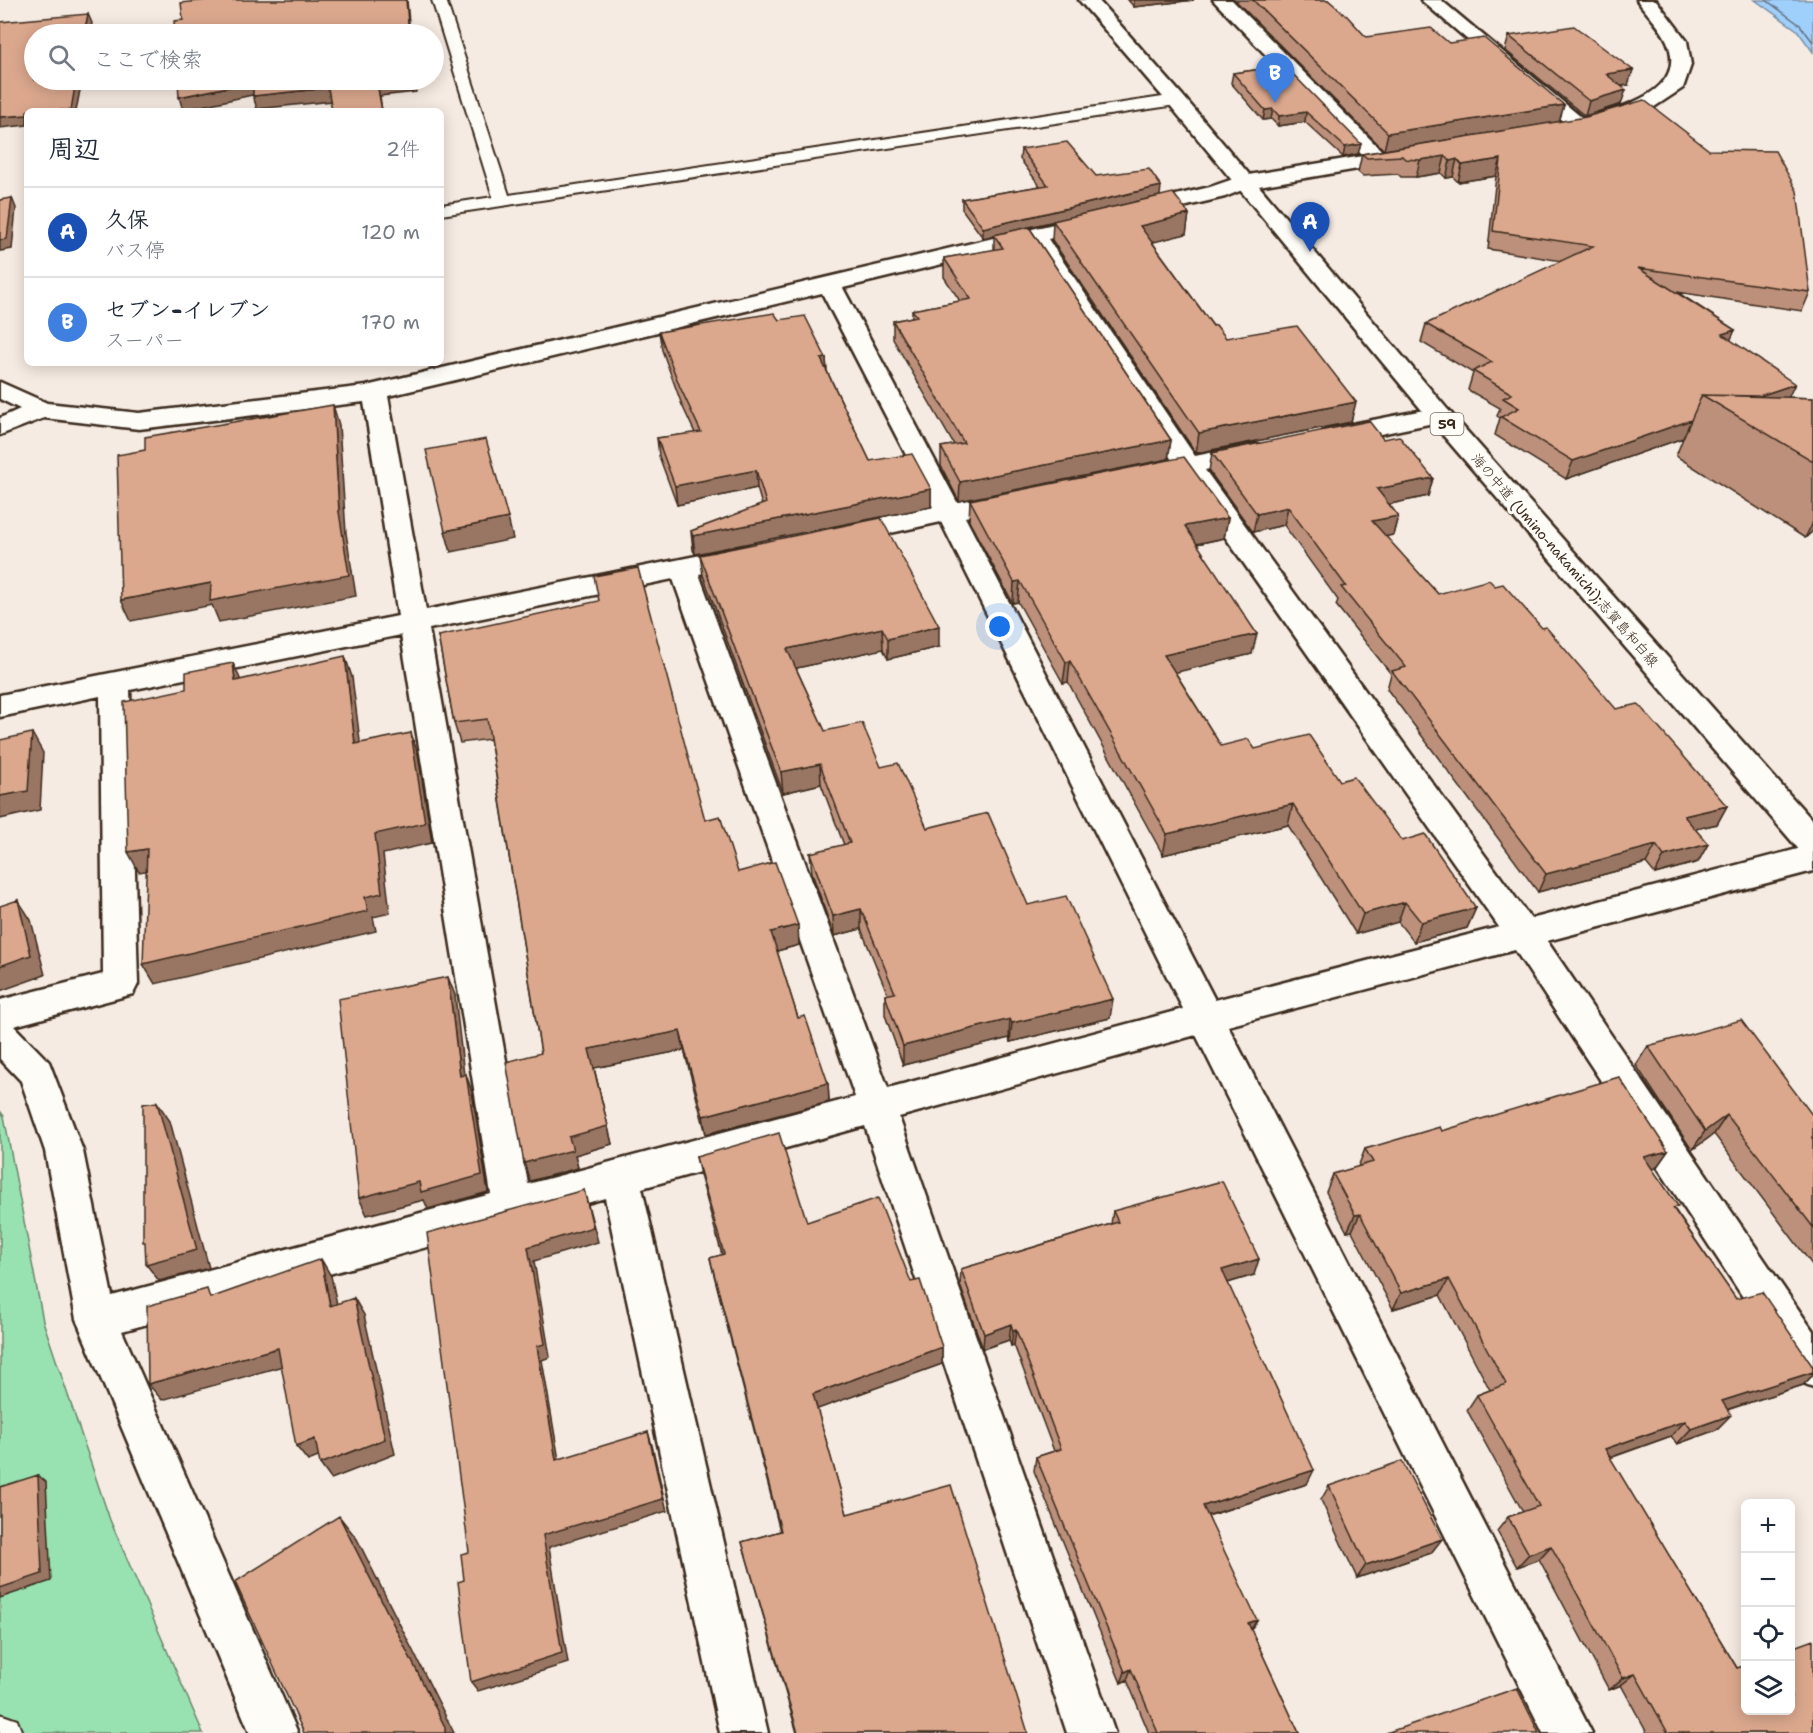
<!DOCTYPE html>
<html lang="ja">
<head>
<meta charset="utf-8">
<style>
	body { margin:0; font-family:"Shantell Sans","Klee One",sans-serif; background:#f6f6f7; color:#1f2937 }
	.controls { position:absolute; right:18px; bottom:18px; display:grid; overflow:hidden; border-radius:9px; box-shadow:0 3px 15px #0003 }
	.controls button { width:54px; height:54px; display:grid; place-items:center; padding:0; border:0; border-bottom:2px solid #e0e1e3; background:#fff; color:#1f2937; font:30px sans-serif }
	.you { position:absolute; left:1000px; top:627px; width:21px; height:21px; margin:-15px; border:4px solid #fff; border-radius:50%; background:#1a73e8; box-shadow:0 0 0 9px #1a73e833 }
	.badge { display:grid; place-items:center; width:39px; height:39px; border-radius:50%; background:#0b8043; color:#fff; font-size:20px; font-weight:700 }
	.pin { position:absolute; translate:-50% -50px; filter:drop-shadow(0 2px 3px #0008) }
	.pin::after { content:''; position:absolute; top:32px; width:21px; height:18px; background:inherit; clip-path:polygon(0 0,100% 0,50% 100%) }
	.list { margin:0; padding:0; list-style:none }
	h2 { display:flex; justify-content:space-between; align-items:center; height:78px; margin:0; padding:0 24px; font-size:26px }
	h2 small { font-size:20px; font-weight:400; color:#747a83 }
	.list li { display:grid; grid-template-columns:39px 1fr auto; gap:18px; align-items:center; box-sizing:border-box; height:90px; padding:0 24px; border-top:2px solid #e0e1e3 }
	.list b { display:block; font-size:22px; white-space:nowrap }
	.list p { margin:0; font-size:20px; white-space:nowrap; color:#747a83 }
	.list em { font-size:20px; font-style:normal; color:#747a83 }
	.icon { flex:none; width:33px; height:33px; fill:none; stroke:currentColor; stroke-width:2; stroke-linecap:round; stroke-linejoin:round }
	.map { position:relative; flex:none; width:1813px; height:1733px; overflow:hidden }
	.search { position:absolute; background:#fff; box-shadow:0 3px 15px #0003; left:24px; top:24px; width:420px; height:66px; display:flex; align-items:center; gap:15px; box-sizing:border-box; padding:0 21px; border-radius:33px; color:#747a83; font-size:22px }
	.panel { position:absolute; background:#fff; box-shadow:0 3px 15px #0003; left:24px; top:108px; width:420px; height:258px; border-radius:9px }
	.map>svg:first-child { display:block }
	.green { fill:#98e2b1; stroke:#6a8668; stroke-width:1.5 }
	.water { fill:#9fcffb; stroke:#778da3; stroke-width:1.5 }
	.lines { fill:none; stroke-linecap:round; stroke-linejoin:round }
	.shore { stroke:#636c76; stroke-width:1.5 }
	.service-casing { stroke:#3b2a1e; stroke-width:4 }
	.minor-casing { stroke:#3b2a1e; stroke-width:5 }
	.primary-casing { stroke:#3b2a1e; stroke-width:5 }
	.service { fill:#fdfcf7; fill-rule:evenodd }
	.minor { fill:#fdfcf7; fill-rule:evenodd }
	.primary { fill:#fdfcf7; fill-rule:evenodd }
	.wall { fill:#bc907a; stroke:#3b2a1e; stroke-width:1.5 }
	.shaded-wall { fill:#997663; stroke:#3b2a1e; stroke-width:1.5 }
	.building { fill:#dba88e; stroke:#3b2a1e; stroke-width:1.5 }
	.labels { text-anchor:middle; stroke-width:6; stroke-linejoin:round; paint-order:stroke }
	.shield { fill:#fdfcf7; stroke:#75695f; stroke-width:1.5 }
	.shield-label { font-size:14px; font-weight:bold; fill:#3b2a1e }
	.far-street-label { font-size:14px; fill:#3b2a1e; stroke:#fdfcf7 }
</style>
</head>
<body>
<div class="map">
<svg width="1813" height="1733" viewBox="0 0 1813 1733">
	<rect width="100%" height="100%" fill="#f6ebe2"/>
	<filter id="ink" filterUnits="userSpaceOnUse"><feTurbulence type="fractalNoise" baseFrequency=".0167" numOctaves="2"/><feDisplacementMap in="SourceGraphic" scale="12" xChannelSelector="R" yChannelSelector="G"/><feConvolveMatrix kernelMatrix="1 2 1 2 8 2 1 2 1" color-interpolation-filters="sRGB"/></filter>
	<g filter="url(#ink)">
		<path class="green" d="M0,1111l4,5 39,205 67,199 93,213h-203z"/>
		<path class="water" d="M1755,0h58v52l-16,-22z"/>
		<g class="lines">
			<path class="shore" d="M1766,0l34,25 13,17"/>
			<g class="service-casing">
				<path id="service" d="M432,0h14l63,195 667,-100 8,5 -8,5 -735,110v-10l52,-8z
					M0,1714l17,6 5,13h-22z"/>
			</g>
			<g class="minor-casing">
				<path id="minor" d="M1213,0h19l151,152 22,-3 7,2 4,4 -4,4 -7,2 -158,27 -22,9 -177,42 147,217 60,-12 9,2 4,6 -4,6 -59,12 326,449 282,-74v26l-266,70 266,390v56l-15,-6 -283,-431 -287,76 364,707h-49l-347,-698 -297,82 216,616h-48l-202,-607 -223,62 126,545h-48l-115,-535 -483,133 176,402h-48l-174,-414 -31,-168 -24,-70 -21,-22v-59l103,-26 -3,-278 -100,21v-22l398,-79 -34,-214 -225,27 -95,-11 -44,17v-17l20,-9 -20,-10v-17l47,21 92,10 227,-27 844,-199 32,-11 121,-20zM1029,243l143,217 -35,7 -4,6 4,6 9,2 35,-7 318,453 -284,73 -250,-483 14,-3 3,-6 -3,-6 -10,-2 -12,2 -114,-214zM822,293l111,214 -93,19 -10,3 -4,6 4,6 10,3 101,-22 242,487 -295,79 -189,-514 57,-13 4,-6 -4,-6 -10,-3 -320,64 -38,-214zM673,579l182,518 -327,87 -99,-555zM401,635l90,559 -379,102 -29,-145 -34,-89 -35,-36 119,-32 5,-10 -8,-294z
					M1421,0h20l146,122 3,4 -3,4h-14z
					M1637,0h19l31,41 4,24 -8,23 -38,25 -39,11 -7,-2 -3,-4 3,-4c33,-10 88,-26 68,-73 -6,-14 -21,-28 -30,-41z
					M1439,407l9,3 4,5 -4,5 -116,24 -9,-3 -4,-5 4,-5 9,-3z"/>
			</g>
			<g class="primary-casing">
				<path id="primary" d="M1079,0h19l85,96 265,314 365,411v34l-12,-3 -371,-432 -261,-316z"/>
			</g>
			<use href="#service" class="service"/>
			<use href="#minor" class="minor"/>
			<use href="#primary" class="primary"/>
		</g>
		<path class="wall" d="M1128,0h66l-60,7z
			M1235,0h93l38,37 83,6 115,62 -5,16 251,171 -8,19 -125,-19 58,38 -5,10 59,57 24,1v133l-8,7 -129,-82 7,-18 -117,41 -71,-44 5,-17 -3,-2 3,-8 -32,-18 5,-17 -52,-31 5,-18 136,-63 -74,-12 8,-73 -38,6 -5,-5 -7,1 -5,-5 -25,4h-15l-3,-3 -35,2 -5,-4 4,-18 176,-29 -154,25z
			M1509,36l119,49 -8,1 1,18 -36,12 -80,-66z
			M1285,66l73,88 -15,3 -38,-35 -27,4 -7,-7 -8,1 -32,-37 2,-10z
			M1021,149l75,27 64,20 29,18 -3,20 -34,8 61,84 13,12 125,84 -155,31 -144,-213 1,-18 -24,5 142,213 -3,19 -209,42 -18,-35v-19l13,-2 -61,-106v-18l19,-4v-7l48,-9 -16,-24v-19l50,-8v-14l-11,2 -21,-29v-10l78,-13 -20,-27z
			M779,320l47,38 1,13 43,90 61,28v18l-236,47 -2,-4 -2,-19 71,-26 -5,-17 -80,17 -18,-49 -2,-18 38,-5 -13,-28 -20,-55 -3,-18z
			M1383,439l50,39 -5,18 -39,8 9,12 -5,19 -8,1 53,58 178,115 111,97 -10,18 -22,5 13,15 -10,18 -43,12 -9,-11 -108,29 -151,-203 4,-15 -55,-69 2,-5 -54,-75 -31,7 -44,-61 3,-18z
			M970,500l258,18 -4,20 -27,6 55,110 -77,18 46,74 34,3 85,32 62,60 74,67 -9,20 -53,14 -16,-20 -42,12 -68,-109 -125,30 -95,-173 -5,1 -45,-81 -5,1 -44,-82z
			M700,555l239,92 -51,12 -5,-10 -87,19 29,63 56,36 46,61 101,77 82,113 -100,24 -1,-4 -106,27 -18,-50v-20h3l-27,-66 -27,7 -22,-63 -2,-20 34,-8 -23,-61 -38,9 -80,-218z
			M438,636l267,184 33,52 61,73 -22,6 21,67 30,65 1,19 -123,32 -22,-84 -90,18 18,76 -37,11 3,13 -48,13 -6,-18 17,-110 -51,-314 -30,4 -6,-20z
			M1648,1046l165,70v150l-99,-132 -22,16 -56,-85z
			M1442,1131l226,20 -12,17 -4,1 23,41 61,89 77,68v8l-10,10 -76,25 -11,20 -39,14 -6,-8 -61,22 127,210 76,65h-166l-26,-48 -12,5 -70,-131 -22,8 -20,-36 11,-14 15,-5 -56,-102 10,-15 13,-5 -50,-95 -47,14 -41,-78 -5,1 -21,-40 7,-18 25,-7 7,-18z
			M696,1157l111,65 104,60 31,65v17l-125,45 30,105 181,219h-231l-55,-191 38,-11 -66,-256 -4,-17 12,-3 -22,-80z
			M1113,1211l141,64 -26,8 79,201 -99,32 43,114 48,103h-150l-22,-53 -6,3 -87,-212 2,-14 18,-6 -40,-106 -3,1 -2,-6 -26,9 -23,-64 1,-16 150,-45z
			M1329,1486l102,67 -74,25 -36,-78z"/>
		<path class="shaded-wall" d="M406,0h1l3,34h-1z
			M1134,0h60l-60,7z
			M88,14l4,9 -2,11h-6z
			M1633,70l-5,15 -27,4 5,-15z
			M76,80h6l-6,31h-11z
			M415,80l1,12 -36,4 2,15 -5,-28z
			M253,82l4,12 -74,16 -4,-13z
			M328,88l4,13 -75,8 -4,-13z
			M1626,90l-5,14 -36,12 4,-15z
			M1564,105l-5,17 -175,28 4,-17z
			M1273,109l-2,10 -8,1 2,-10z
			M1306,112l-1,10 -27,4 1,-10z
			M27,115v10l-27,3v-11z
			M1361,144l-3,10 -15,3 2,-10z
			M1445,156l-4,17 -25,4 4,-17z
			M1457,159l-4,18 -7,1 4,-17z
			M1501,159l-5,17 -38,6 4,-17z
			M1161,186l-1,10 -177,42v-10z
			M12,198l4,10 -4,41 -12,2v-11z
			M1189,214l-3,20 -48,12 2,-20z
			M1735,330l-8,18 -5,-14z
			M826,358l1,18 -6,-17z
			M1795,384l-9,18 -61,6z
			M1356,402l-5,20 -155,31 3,-20z
			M333,405l6,20 7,108 10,63 -137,26 -7,-17 -81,16 -10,-21 90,-17 128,-71z
			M1691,420l-8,18 -117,41 7,-18z
			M1171,440l-3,19 -209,42 1,-19z
			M756,470l1,18 -80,17 -2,-19z
			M1433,478l-5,18 -56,12 5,-19z
			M931,489v18l-236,47 -2,-18z
			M1288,507l-4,18 -31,7 4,-18z
			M1398,516l-5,19 -26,5 5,-19z
			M508,518l5,21 -62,13 -6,-21z
			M1228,518l-4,20 -42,9 3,-21z
			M1813,522v9l-8,7z
			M1020,581l-2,21 -5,1 1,-21z
			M939,626v21l-51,12v-20z
			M882,628l1,21 -95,21 -1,-21z
			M1257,634l-5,20 -91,22 3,-21z
			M345,656l7,21 11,88 -8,-21z
			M1070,661l-2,21 -5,1 3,-21z
			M233,663l9,20 -7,-2z
			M32,733l11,20 -3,57 -40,9v-23z
			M411,733l7,21 14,89 -49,11 7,59 -17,4 3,14 -221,53 -12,-20 222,-67 10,-63z
			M820,764l1,20 -38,9 -2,-21z
			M1293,804l-5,21 -125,30 4,-21z
			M1727,806l-10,18 -43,10 10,-18z
			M1708,844l-10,18 -43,12 9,-18z
			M1656,845l-10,18 -108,29 8,-18z
			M147,849l11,20 -19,3 -11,-20z
			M18,900l13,20 14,55 -45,16v-25z
			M1405,902l-7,20 -42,12 7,-20z
			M1476,908l-9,20 -53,14 7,-20z
			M861,909v20l-27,7 -1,-20z
			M798,925l1,20 -26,7 -2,-20z
			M448,977l7,18 11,98 -6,-17z
			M1113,999l-3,19 -100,24 2,-19z
			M1010,1019l-1,19 -106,27v-19z
			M680,1031l4,19 -90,18 18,76 -37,11 3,13 -48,13 -6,-18 45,-26 20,-88z
			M466,1074l6,18 16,100 -60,17 -4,-9 -57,15 -8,-17z
			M828,1083l1,19 -123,32 -3,-18z
			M157,1102l13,19 39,147 -50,13 -13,-17z
			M1727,1115l-13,19 -22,16 13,-19z
			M1668,1151l-12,17 -24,7 12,-18z
			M584,1190l14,52 -64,19 16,96 -8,3 19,112 -5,-12 -19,-114 -9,-99z
			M1360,1214l-8,17 -5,1 8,-17z
			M321,1259l10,17 10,47 -11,-17z
			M1259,1259l-5,16 -37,11 5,-16z
			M1449,1279l-9,16 -47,14 8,-16z
			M354,1298l10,17 31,139 -64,25 -11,-15z
			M1011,1324l-2,16 -26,9 1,-15z
			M1016,1330l-2,15 -3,1 2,-15z
			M942,1347v17l-127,46 -2,-16z
			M278,1348l12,16 -128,36 -14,-16z
			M1813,1372v3l-10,10 -96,31 15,-15z
			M1731,1415l-15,15 -39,14 14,-15z
			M1685,1421l-14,15 -79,28 13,-15z
			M648,1432l4,13 15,66 -118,36 19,116 -90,28 -7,-9 72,-147z
			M315,1439l11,15 -18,7 -12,-15z
			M1314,1470l-7,14 -110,35 6,-13z
			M38,1475l8,7 5,99 -51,17v-10z
			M339,1516l18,23 97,194h-9z
			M1442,1539l-11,14 -74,25 9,-13z
			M1551,1546l-12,13 -22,8 12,-13z
			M1257,1620l-7,11 -2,-8z
			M1131,1669l-4,11 -6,3 4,-11z
			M1635,1674l-14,11 -12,5 14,-12z"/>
		<path class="building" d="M208,0h198l3,34h-234l-1,-13 9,-1 -2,-17z
			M1253,0h75l19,16 19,21 65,-9 18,15 35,-5 80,67 -176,28z
			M88,14l-4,20h-50v46h42l-5,30 -44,1v4l-27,2v-95z
			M1574,26l59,44 -27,4 20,16 -37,11 -80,-65z
			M1285,66l76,78 -16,3 -39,-35 -27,4 -6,-7 -8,1 -32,-37z
			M178,80h234l-35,3 5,28h-50l-4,-23 -75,8v-14l-74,15z
			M1644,100l65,50 66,1 22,40 13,101 -172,-24 97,62 -13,4 73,50 -36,12 -57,-1 -11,25 -118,41 -72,-44 18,-9 -16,-10 9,-4 -39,-23 19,-9 -66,-38 167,-78 -100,-15 8,-72 -39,6 -5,-6 -7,2 -5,-5 -25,4 -15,-1 -3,-3 -35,2 -5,-4 224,-37z
			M1067,142l29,34 53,-7 12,17 -178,42 -21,-29 86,-14 -27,-36z
			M1173,193l16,21 -49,12 73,100 3,-1 10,13 71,-12 59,76 -157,31 -146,-212z
			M12,198l-5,41 -7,1v-40z
			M1029,227l142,213 -211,42 -19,-35 23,-4 -71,-122 24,-5 -5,-6 59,-11 -27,-41 59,-10 -9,-13z
			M774,313l5,7 26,-4 21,42 -5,1 49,102 42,-7 19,35 -238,47 -2,-5 75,-28 -10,-33 -81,16 -18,-48 44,-6 -21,-45 -21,-55z
			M1702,395l111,3v63z
			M333,405l6,107 10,63 -139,26 1,-18 -90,17 -4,-145 28,-5v-13z
			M1369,421l14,18 16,-3 34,42 -56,11 21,27 -26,5 66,73 51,-14 6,6 8,-2 39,44 4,-1 70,82 22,-5 89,102 -43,10 24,28 -44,12 -8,-11 -110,29 -154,-203 14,-4 -65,-80 5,-1 -58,-79 -31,7 -45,-61z
			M486,439l22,79 -63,13 -19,-81z
			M1184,457l44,61 -43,8 72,108 -93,21 57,91 27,-7 7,10 54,-14 31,46 14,-4 48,64 23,-7 51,74 -55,14 -16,-20 -42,12 -70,-110 -126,30 -97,-173 -4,1 -46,-81 -6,1 -44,-82z
			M881,518l58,108 -51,13 -6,-11 -95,21 38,82 37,-8 19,44 17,-4 29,65 61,-15 40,92 38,-9 47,103 -101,24 -2,-4 -107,27 -18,-51 10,-2 -34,-84 -28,7 -23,-63 40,-10 -30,-79 -39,8 -81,-217z
			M638,568l67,252 15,-4 18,56 37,-10 23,63 -27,7 27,86 7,-2 23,67 -125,33 -23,-85 -91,18 19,77 -39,11 4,13 -49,13 -18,-101 35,-9 -54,-334 -33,4 -16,-87 161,-35 -5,-25z
			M345,656l10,88 56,-11 14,90 -50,11 7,59 -17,4 3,14 -225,53 4,-115 -19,3 -4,-150 62,-13v-17l47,-9 2,18z
			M32,733l-4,58 -28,5v-56z
			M18,900l13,55 -31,11v-60z
			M448,977l12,99 6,-2 16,101 -61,17 -2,-10 -60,16 -21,-199z
			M1741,1020l72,96v111l-86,-112 -22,16 -57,-85z
			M1619,1077l49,74 -24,6 34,49 -5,2 63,91 26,-7 51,75v5l-91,29 9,14 -40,14 -6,-8 -80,28 132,219 9,-3v45h45v-62l22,-8v93h-145l-33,-59 -12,4 -72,-132 -22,8 -21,-37 31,-11 -62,-111 29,-11 -57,-105 -48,14 -41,-79 -5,1 -22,-41 40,-12 -8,-13 75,-22 2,4z
			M157,1102l40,148 -51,14 -1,-22h-2v-138z
			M779,1133l28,89 71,-24 33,84 9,-2 22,67 -129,47 34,120 104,-29 77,248h-230l-56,-191 39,-11 -71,-273 14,-4 -28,-97z
			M1222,1181l37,78 -37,11 92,200 -111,36 54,114 -9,3 51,110h-141l-27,-64 -6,3 -89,-215 25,-8 -45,-119 -3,1 -2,-7 -27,10 -23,-65 157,-47 -5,-11z
			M584,1190l9,37 -65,20 17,97 -8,2 19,114 92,-28 15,67 -120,36 19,118 -91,29 -13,-100 6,-2 -3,-26 8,-2 -42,-319z
			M321,1259l9,47 24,-8 31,141 -65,25 -5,-25 -19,7 -18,-98 -130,36 -1,-78 60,-17 3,9z
			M1402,1461l40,78 -76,26 -37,-79z
			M38,1475l4,99 -42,14v-101z
			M339,1516l106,211v6h-141l-69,-151z
			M1517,1688l22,45h-153z"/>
	</g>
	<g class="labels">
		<rect class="shield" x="1430.5" y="413" width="33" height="22" rx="4.5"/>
		<g class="shield-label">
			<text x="1447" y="429">59</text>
		</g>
		<g class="far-street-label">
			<text transform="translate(1565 560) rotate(49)" y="5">海の中道 (Umino-nakamichi);志賀島和白線</text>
		</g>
	</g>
</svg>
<div class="controls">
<button>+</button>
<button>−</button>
<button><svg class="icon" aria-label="locate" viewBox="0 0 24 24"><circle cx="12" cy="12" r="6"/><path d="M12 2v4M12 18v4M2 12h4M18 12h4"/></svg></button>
<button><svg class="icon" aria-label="layers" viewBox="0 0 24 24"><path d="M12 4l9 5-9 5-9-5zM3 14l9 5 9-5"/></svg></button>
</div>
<div class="you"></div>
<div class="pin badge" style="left:1310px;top:252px;background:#1a4fb4">A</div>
<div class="pin badge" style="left:1275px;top:103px;background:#3f7fe0">B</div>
<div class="search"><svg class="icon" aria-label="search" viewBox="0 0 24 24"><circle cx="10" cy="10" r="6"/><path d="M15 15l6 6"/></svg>ここで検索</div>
<section class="panel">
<h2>周辺<small>2件</small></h2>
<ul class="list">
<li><span class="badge" style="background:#1a4fb4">A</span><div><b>久保</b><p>バス停</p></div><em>120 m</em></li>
<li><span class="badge" style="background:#3f7fe0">B</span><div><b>セブン-イレブン</b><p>スーパー</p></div><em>170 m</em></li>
</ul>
</section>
</div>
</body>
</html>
